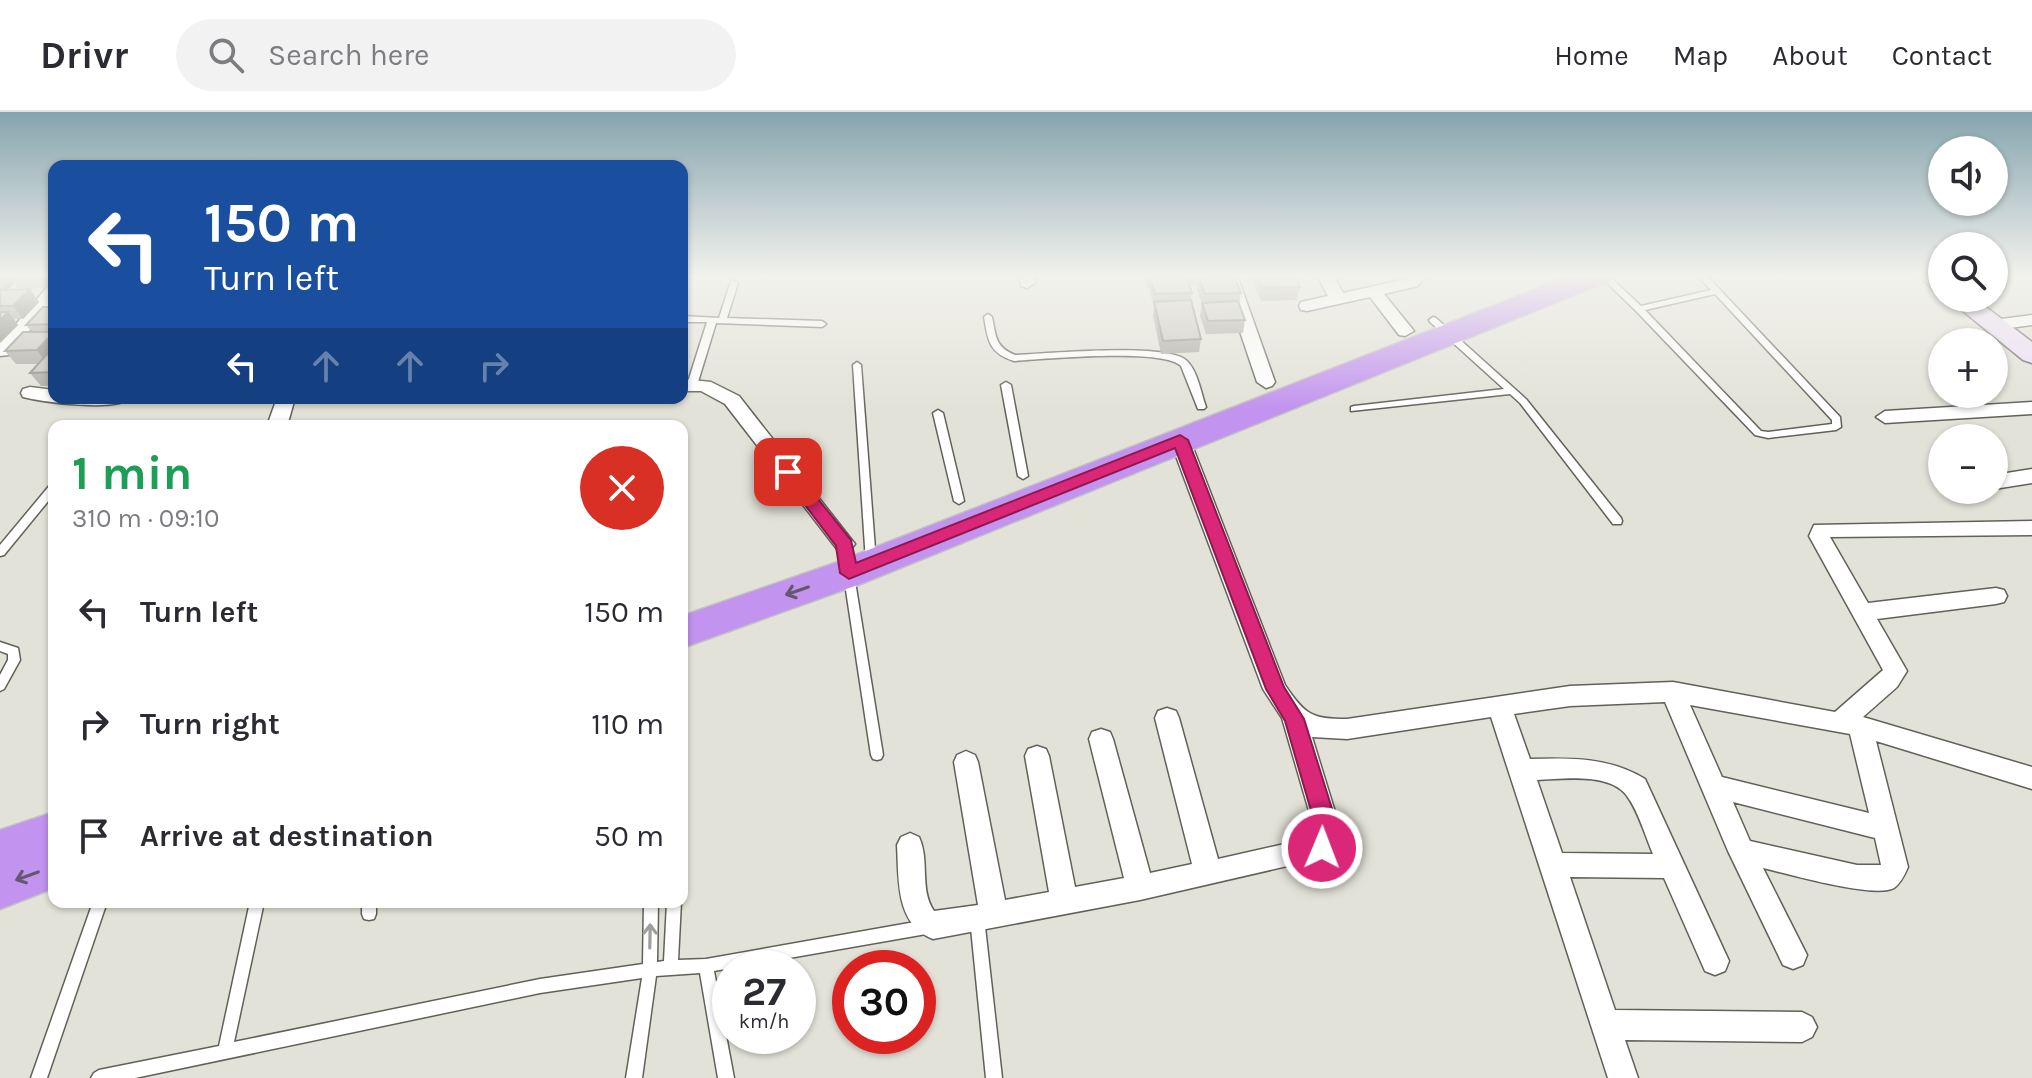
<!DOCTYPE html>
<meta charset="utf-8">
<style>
:root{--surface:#fff;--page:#f2f2f3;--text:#2b2b33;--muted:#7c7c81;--line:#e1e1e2}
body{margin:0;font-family:Karla,sans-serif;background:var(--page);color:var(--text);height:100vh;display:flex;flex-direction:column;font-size:30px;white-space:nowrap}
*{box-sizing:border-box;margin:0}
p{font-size:26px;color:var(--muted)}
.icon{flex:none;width:44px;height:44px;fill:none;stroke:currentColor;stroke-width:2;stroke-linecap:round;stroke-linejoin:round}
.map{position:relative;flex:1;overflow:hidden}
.side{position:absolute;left:48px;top:308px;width:640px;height:488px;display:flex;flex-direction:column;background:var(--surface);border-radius:16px;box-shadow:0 2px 6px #0004}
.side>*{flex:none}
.hud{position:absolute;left:48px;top:48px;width:640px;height:244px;border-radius:16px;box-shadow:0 2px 6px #0004;background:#1a4fa0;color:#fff;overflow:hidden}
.controls{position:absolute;left:1928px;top:24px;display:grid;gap:16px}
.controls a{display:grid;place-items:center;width:80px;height:80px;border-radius:50%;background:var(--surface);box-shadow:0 2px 6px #0004;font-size:40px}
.speed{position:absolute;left:712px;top:838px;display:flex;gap:16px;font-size:40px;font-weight:700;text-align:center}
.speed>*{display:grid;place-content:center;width:104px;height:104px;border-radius:50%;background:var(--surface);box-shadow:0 2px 6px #0004;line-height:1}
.speed small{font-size:20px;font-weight:400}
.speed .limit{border:12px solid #d22;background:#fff;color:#111}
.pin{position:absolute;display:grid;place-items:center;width:68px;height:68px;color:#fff;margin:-34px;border-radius:16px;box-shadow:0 4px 12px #0006}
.me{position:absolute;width:88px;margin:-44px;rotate:1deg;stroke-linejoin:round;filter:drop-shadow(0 0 6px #0008)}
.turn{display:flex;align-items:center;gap:28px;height:168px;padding:0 24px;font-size:36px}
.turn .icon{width:104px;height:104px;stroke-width:2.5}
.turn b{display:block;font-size:56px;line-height:68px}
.lanes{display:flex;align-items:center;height:76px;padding:0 24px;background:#0003;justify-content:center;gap:40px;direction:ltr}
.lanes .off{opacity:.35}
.round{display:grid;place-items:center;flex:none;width:84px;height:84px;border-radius:42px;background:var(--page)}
.summary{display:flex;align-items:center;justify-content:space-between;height:136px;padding:0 24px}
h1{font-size:48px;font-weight:700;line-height:60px;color:#1e9e55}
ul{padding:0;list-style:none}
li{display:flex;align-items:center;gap:24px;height:112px;padding:0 24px}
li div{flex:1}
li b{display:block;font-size:30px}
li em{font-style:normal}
header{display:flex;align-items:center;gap:48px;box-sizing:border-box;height:112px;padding:0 40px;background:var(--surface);border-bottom:2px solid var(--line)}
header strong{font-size:38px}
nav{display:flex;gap:44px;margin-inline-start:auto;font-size:28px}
.search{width:560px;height:72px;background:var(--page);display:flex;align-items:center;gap:20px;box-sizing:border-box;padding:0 28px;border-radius:44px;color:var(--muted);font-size:30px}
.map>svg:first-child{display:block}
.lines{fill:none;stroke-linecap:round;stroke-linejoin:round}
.lane-casing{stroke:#626158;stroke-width:3}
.street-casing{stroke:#626158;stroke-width:3}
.secondary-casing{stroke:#626158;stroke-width:3}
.highway-casing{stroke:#c1c1c0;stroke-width:3}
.lane{fill:#fff;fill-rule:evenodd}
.street{fill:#fff;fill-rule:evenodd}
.secondary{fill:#eddffa;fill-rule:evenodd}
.highway{fill:#c293ef;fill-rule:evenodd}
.wall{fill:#aba9a2}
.shaded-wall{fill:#8b8a84}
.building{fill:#c7c5bc;stroke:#8b8a84;stroke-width:2}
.oneway{stroke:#655770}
.oneway2{stroke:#9e9e9c}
.route{fill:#db2777;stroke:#8e194d;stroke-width:2}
</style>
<header>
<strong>Drivr</strong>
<div class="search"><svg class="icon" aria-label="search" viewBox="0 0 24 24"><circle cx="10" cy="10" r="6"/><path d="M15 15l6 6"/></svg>Search here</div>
<nav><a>Home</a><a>Map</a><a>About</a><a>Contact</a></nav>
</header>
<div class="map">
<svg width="2032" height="966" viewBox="0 0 2032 966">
<rect width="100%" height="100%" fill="#e3e2d8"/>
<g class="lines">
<defs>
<g id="lane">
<path d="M1599 163H1608L1641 194 1711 178 1697 163H1706L1840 305 1841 315 1836 318 1768 326 1755 323 1636 199ZM1715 182 1832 308V312L1768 320 1761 319 1645 198Z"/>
<polygon points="731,169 734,169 738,171 727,206 822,209 826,212 822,215 716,211 697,273 692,276 689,275 687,273 707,210 682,210 682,204 719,206"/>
<path d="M988 202 992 205C996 224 995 235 1015 243 1045 242 1168 230 1187 249 1198 260 1201 281 1206 295L1204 297H1198L1181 254C1162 236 1045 247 1014 249 989 241 988 229 984 205Z"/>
<polygon points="1433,205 1436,206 1526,287 1621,406 1622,409 1621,412 1613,412 1520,291 1510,282 1351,299 1351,295 1354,294 1504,277 1430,210 1429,208"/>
<polygon points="857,250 861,253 876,450 871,454 866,450 853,253"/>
<polygon points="1006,270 1011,273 1028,364 1023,367 1018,364 1001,273"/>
<polygon points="938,298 943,301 964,389 959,392 954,389 933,301"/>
<polygon points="54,372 54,382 4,443 0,444 0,433 50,373"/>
<polygon points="844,428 849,432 883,643 881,647 877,648 873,647 871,643 839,432"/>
<polygon points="0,530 18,536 20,548 4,577 0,579 0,563 8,548 8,542 0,539"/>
<polygon points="93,790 107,790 47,966 31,966"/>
<polygon points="250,790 264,790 234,930 540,867 643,852 644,790 658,790 657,850 664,849 667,790 681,790 678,848 706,847 932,807 937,809 939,814 937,819 932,821 714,859 734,966 718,966 700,861 656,864 642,966 626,966 642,866 540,881 135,966 91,966 94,961 99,958 219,934"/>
<polygon points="362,790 376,790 376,802 374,807 369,808 364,807 362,802"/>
<polygon points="977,800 982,801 984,806 1002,966 986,966 970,806 972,801"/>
</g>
<g id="street">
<polygon points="1019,163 1035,163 1035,171 1027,176 1021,174"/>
<polygon points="1221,163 1237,163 1275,270 1272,274 1266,276 1257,270"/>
<polygon points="1317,163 1333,163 1343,181 1406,167 1409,163 1426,163 1418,174 1384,182 1414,219 1405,224 1399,223 1370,185 1307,199 1301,198 1299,194 1301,190 1328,184"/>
<polygon points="54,173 54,189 9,243 0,244 0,231 48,174"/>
<polygon points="2032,203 2032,213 1994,218 1985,213 1994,208"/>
<polygon points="682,267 711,270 739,284 851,427 855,432 851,437 837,437 725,292 701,279 682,279"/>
<path d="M30 275 54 278V286H130C117 300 42 290 23 285L21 281 23 277Z"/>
<polygon points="277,286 295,286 287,314 267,314"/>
<polygon points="2032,290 2032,302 1885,311 1876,305 1885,299"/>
<path d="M1180 322 1190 328 1285 573C1305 603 1312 607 1347 607L1570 574 1673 570 1835 600 1883 558 1809 424 1814 413 2032 409V423L1830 425 1868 491 1996 476 2004 478 2007 484 2004 490 1996 492 1877 507 1907 559 1897 575 1863 605 2032 655V677L1876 629 1908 755C1905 762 1901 771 1894 776 1875 787 1788 762 1763 756L1807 843 1803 853 1793 857 1783 853 1728 739 1665 590 1570 594 1514 602 1530 647C1571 646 1609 645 1645 667L1729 849 1725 859 1715 863 1705 859 1664 766 1570 765 1615 898 1802 900 1812 905 1817 915 1812 925 1802 930 1625 928 1638 966H1608L1491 605 1347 627 1312 625 1340 716 1331 744 1140 788 933 827C895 812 899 767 897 733L901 725 910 721 919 725C930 748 919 777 934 799L978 793 954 650 957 643 966 639 975 643 978 650 1005 788 1049 780 1025 644 1028 637 1037 634 1046 637 1049 644 1075 775 1124 766 1089 627 1092 620 1101 617 1110 620 1113 627 1150 761 1192 752 1155 606 1158 599 1167 596 1176 599 1179 606 1218 747 1311 726 1314 716 1282 606 1263 577 1170 328ZM1690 593 1850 622 1869 701 1722 665ZM1537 668C1562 667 1610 660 1627 684 1639 700 1645 724 1653 742L1562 741ZM1733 690 1875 726 1881 753H1857L1750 729Z"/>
<polygon points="2032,357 2032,371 1994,377 1994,363"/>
</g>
<g id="secondary">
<polygon points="1918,163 1942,163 1942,180 1934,178"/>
<polygon points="1947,186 1974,186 2032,230 2032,251 2023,248"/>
</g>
<g id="highway">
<polygon points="1572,163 1614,163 1609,169 863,471 682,536 682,504 835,451"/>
<polygon points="54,700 54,776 0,797 0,718"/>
</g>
</defs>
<use href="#lane" class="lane-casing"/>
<use href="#street" class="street-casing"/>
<use href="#secondary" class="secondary-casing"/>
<use href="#highway" class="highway-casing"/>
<use href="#lane" class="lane"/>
<use href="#street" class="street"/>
<use href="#secondary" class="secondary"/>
<use href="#highway" class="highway"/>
</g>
<g class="wall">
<polygon points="0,163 54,163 47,176 18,176 14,171 8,177 30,177 39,190 23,207 14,207 18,213 0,231"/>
<polygon points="1143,163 1186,164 1192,181 1191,188 1201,227 1199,240 1161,242 1153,203 1154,195 1149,176 1147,176"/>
<polygon points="1187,163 1227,163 1241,181 1239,192 1245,208 1243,221 1206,222 1200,204 1202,191 1197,178 1198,173 1190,173"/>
<polygon points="1247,163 1294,163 1300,175 1297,188 1261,189 1254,172 1255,169 1249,169"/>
<polygon points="54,195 54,274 41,274 30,261 39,252 16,252 5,239 32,220 26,213"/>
</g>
<g class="shaded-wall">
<polygon points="0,163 20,163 9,164 14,171 7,179 0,170"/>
<polygon points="38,163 54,163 54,169 47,176"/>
<polygon points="30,177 39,190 23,207 13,194"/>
<polygon points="8,200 18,213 1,230 0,229 0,208"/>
<polygon points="54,220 54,236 49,236 54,242 47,252 37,238"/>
</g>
<g class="building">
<polygon points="1258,163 1294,163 1300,175 1263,176"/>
<polygon points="1186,164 1192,181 1155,182 1150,165"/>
<polygon points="1234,164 1241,181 1205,182 1199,165"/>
<polygon points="30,177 13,194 0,194 0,178"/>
<polygon points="1191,188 1201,227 1163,229 1154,190"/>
<polygon points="1238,189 1245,208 1208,209 1202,191"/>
<polygon points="43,195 54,195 54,212 26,213"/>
<polygon points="0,200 8,200 0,208"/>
<polygon points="23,220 54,220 37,238 5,239"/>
<polygon points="48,241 54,241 54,260 30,261"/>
</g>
<defs><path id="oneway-shaft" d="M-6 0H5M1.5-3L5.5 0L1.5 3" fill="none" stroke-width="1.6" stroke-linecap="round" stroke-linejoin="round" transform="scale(2)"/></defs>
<g class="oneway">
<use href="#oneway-shaft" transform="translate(797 479) rotate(161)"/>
<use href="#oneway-shaft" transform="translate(27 764) rotate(160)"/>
</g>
<use class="oneway2" href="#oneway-shaft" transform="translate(650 824) rotate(-89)"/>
<linearGradient id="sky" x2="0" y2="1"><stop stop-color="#86a4ae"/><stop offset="0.55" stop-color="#f2f2ed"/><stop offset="1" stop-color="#f2f2ed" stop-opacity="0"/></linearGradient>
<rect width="2032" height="298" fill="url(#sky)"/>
<polygon class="route" points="1180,323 1188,328 1284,575 1304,607 1338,716 1330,743 1322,746 1314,743 1311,736 1316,716 1285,609 1266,577 1175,336 849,467 840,461 836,434 780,360 782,357 794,357 851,428 856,451"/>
</svg>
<div class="controls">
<a><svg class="icon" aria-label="sound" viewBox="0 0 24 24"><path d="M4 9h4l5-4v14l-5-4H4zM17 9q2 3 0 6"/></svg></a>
<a><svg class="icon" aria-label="search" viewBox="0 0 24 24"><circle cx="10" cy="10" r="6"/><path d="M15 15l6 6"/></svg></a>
<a>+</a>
<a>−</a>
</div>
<div class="speed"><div>27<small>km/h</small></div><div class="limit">30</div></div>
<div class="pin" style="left:788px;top:360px;background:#d93025"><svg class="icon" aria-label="arrive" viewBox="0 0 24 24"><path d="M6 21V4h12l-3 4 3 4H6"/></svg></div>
<svg class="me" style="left:1322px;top:736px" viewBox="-20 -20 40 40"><circle r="17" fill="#db2777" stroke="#fff" stroke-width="3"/><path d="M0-11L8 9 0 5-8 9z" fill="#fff"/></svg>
<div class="hud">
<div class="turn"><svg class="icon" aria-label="left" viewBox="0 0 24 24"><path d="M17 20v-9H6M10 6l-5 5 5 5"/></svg><div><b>150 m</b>Turn left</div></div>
<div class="lanes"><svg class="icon" aria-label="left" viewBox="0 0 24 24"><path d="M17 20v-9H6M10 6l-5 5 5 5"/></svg><svg class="icon off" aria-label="ahead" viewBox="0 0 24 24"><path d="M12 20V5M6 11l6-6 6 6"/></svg><svg class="icon off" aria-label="ahead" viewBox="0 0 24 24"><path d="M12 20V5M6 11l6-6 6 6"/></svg><svg class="icon off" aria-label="right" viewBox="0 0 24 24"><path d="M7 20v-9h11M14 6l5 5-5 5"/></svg></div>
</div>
<section class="side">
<div class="summary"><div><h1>1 min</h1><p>310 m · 09:10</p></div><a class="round" style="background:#d93025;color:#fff"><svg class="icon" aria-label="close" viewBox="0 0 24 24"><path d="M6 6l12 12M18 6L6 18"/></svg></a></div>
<ul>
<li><svg class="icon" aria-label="left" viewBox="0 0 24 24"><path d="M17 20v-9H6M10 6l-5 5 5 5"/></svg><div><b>Turn left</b></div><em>150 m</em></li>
<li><svg class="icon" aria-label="right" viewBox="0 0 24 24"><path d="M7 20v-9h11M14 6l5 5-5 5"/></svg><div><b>Turn right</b></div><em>110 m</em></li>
<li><svg class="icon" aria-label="arrive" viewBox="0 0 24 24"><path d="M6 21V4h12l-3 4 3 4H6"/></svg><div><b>Arrive at destination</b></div><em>50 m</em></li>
</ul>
</section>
</div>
